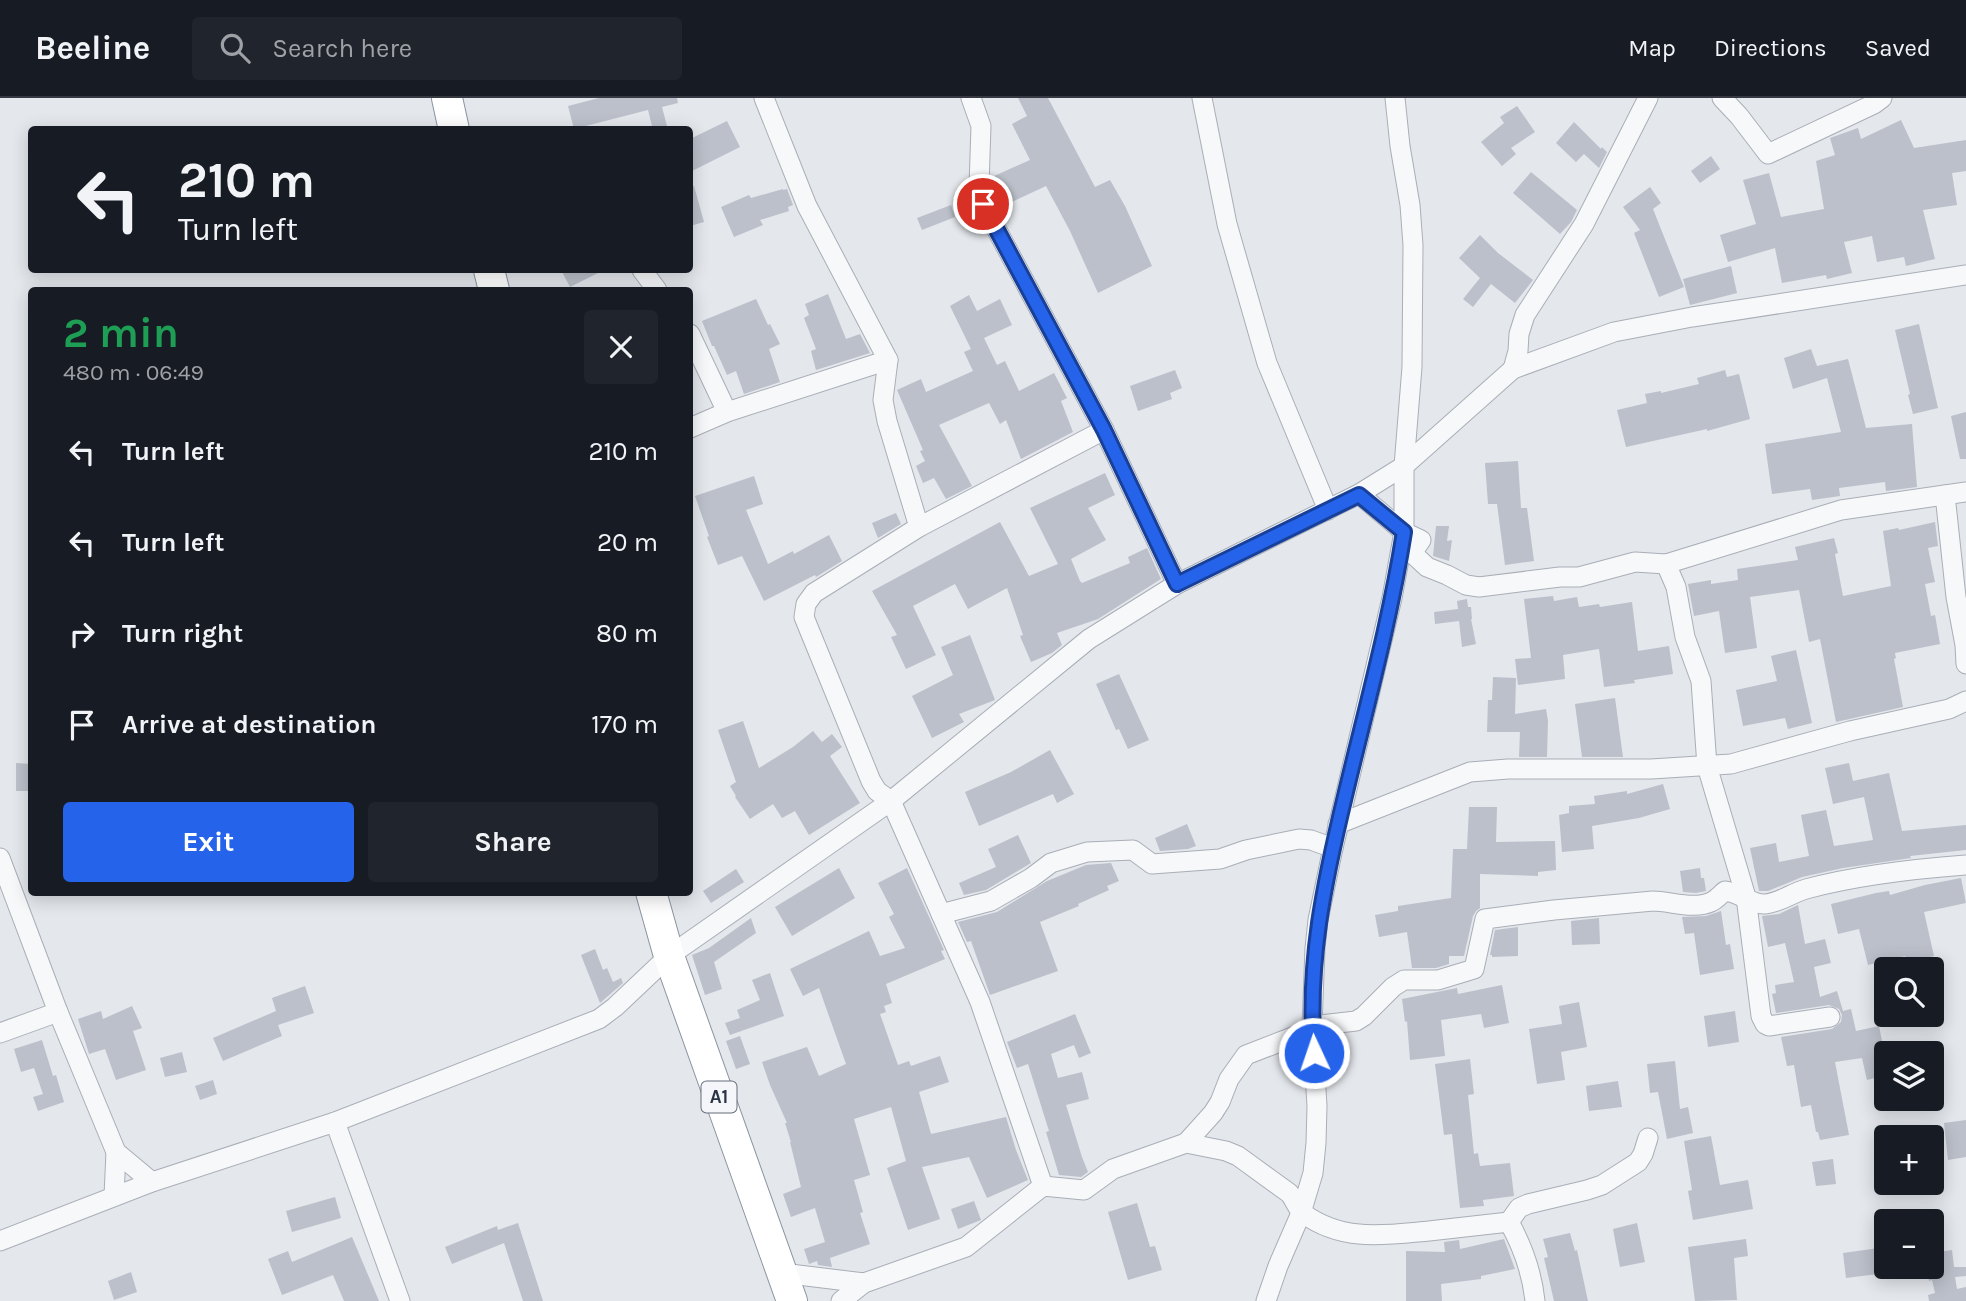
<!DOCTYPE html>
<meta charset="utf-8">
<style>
:root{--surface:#171b24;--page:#20242c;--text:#f1f3f6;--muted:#9ea1a6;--line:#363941;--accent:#2563eb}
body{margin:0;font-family:Karla,sans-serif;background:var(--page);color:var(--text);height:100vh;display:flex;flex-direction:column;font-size:26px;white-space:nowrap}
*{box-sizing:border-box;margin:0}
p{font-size:23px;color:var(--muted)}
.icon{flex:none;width:38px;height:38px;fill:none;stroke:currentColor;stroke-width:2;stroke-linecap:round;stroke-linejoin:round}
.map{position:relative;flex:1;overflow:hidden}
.details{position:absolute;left:28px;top:189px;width:665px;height:609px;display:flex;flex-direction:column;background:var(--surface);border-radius:7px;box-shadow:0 4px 18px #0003}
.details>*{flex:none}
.top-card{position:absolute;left:28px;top:28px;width:665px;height:147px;border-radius:7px;box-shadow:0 4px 18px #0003;background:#171b24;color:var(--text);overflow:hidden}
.controls{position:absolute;left:1874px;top:859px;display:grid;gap:14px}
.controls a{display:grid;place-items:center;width:70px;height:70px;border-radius:7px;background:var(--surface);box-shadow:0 4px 18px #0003;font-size:35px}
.pin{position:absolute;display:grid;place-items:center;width:60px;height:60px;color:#fff;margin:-30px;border:4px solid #fff;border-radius:50%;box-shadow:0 2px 7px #0007}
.me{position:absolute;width:77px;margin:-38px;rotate:357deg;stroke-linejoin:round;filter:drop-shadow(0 0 5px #0008)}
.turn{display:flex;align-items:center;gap:24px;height:147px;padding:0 35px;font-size:32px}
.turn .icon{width:91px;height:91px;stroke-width:2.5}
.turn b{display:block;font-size:49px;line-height:60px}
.round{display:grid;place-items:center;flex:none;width:74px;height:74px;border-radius:7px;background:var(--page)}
.headline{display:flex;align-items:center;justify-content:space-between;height:119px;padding:0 35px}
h1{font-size:42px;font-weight:700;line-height:52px;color:#1e9e55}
.primary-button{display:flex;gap:14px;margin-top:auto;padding:14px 35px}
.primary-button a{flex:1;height:80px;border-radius:7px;background:var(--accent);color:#fff;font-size:28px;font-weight:700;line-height:80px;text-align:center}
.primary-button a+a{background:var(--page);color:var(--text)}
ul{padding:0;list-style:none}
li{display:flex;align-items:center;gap:21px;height:91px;padding:0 35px}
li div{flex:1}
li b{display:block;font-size:26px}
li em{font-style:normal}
header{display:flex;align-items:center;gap:42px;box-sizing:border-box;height:98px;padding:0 35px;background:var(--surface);border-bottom:2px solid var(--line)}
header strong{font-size:33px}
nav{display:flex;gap:38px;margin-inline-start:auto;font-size:24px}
.search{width:490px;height:63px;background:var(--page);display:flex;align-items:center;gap:18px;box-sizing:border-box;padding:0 24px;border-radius:7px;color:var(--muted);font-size:26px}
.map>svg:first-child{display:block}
.building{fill:#bbc0ca}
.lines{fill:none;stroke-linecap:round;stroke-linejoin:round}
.minor-casing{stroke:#a9aeb7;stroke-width:21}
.highway-casing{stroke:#8b94a3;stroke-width:32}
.minor{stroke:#f7f8fa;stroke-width:19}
.highway{stroke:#fff;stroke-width:30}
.route-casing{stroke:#184099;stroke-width:18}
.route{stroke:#2563eb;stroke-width:12}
.labels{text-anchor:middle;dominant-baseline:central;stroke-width:5;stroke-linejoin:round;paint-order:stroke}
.shield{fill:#f4f6f9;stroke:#676e7b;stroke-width:2}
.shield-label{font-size:19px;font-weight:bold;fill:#2b3445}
</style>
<header>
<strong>Beeline</strong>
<div class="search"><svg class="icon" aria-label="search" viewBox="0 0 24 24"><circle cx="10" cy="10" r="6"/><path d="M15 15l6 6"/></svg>Search here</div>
<nav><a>Map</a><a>Directions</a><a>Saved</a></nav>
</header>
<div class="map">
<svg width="1966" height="1203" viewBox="0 0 1966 1203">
<rect width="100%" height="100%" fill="#e4e7ec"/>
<g class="building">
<polygon points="599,0 677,0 678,5 662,9 668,32 653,32 648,12 574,31 568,8"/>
<polygon points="1018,0 1048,0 1095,89 1110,82 1125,108 1152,168 1098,195 1070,133 1046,88 1001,109 992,89 992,79 1030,62 1012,26 1027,18"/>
<polygon points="1517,8 1535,34 1511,50 1516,56 1502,68 1481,44 1504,25 1500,19"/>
<polygon points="1901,22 1914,50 1966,42 1966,73 1952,75 1957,107 1923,112 1935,161 1906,168 1904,159 1877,164 1872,138 1844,144 1852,175 1827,181 1826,177 1782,185 1775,150 1728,164 1720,137 1756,126 1743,82 1769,75 1781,119 1824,111 1816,63 1835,57 1830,40 1858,30 1861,41"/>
<polygon points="727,23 740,49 690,74 690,41"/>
<polygon points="1574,24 1601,51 1602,49 1607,54 1599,70 1584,56 1576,64 1556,45"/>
<polygon points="1711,58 1720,71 1700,85 1691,73"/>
<polygon points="1531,74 1577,112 1571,124 1560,136 1513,95"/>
<polygon points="690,88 694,88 704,124 690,128"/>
<polygon points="1650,89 1661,105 1653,111 1684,189 1659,199 1634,135 1640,132 1623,109"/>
<polygon points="783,91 783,92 787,91 793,107 788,109 789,113 760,122 763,127 734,139 721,109 749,97 751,100"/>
<polygon points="951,107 955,119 922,132 917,120"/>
<polygon points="1480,137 1498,155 1533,182 1515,205 1491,186 1473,209 1463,201 1480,180 1459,160"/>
<polygon points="1731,168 1737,195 1690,207 1683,181"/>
<polygon points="561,172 604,172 570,189"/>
<polygon points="828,196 846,241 860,236 870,255 816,272 811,253 816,251 804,220 809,217 805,206"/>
<polygon points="969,197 977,213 1000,201 1012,227 984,240 997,267 1005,263 1019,293 1054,275 1067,300 1061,303 1073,334 1021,361 1006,322 1000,326 989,305 939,327 972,388 946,401 934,380 923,385 916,368 925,363 920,353 923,352 897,292 921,281 926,294 973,273 964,254 971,251 950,208"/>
<polygon points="756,201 768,227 770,226 780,246 769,251 780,284 744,296 736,273 727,277 714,248 712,248 702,223"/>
<polygon points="1919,226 1938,310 1913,316 1908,297 1910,296 1895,232"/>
<polygon points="1811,251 1817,268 1848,261 1866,330 1912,326 1917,389 1886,393 1885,384 1839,390 1840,398 1812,402 1810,391 1772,396 1765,346 1841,334 1827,280 1793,291 1784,260"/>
<polygon points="1175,272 1182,290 1170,295 1172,301 1138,313 1130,288"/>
<polygon points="1725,272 1727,279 1739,276 1750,321 1707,333 1707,331 1626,349 1617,312 1647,305 1645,296 1661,293 1661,295 1699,286 1697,280"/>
<polygon points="1966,314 1966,361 1960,361 1951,318"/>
<polygon points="1518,363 1521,410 1527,410 1534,463 1505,467 1497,406 1488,406 1485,365"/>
<polygon points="1105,375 1115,397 1088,410 1106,442 1071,461 1080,483 1082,485 1130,465 1128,459 1147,450 1161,481 1098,521 1057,535 1062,547 1052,555 1031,564 1020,538 1023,537 1007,490 968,511 955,486 913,508 936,557 906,571 891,539 897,537 872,493 1000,424 1029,478 1058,466 1030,410"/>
<polygon points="754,378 763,406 746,412 768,466 793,453 794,456 829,437 842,463 816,479 815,477 764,503 742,458 718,467 707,439 709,438 695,398"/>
<polygon points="896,415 901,426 878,440 872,425"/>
<polygon points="1935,424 1938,448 1928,450 1935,484 1925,486 1931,518 1935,517 1940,546 1895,555 1896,560 1894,561 1903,609 1836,624 1820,541 1809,544 1799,492 1750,499 1757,550 1725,555 1719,513 1694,518 1688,486 1711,482 1711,486 1738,482 1737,471 1798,462 1795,449 1834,440 1838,455 1835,456 1843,498 1891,488 1883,433 1898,430 1899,432"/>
<polygon points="1436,428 1449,428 1447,443 1452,442 1449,463 1433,458"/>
<polygon points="1553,498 1554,503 1577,499 1579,509 1599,506 1600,509 1632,504 1638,553 1669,548 1673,576 1634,582 1635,585 1604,589 1599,551 1563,557 1565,581 1518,587 1515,561 1531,560 1524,501"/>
<polygon points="1467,501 1468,509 1471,509 1472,521 1471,521 1476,546 1462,549 1459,523 1435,526 1434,514 1458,511 1457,503"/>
<polygon points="970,537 995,602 959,616 964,624 932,640 912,598 953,577 941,549"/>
<polygon points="1796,552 1812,625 1788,631 1785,620 1743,628 1736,592 1777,583 1771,558"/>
<polygon points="1119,576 1149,642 1128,651 1119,631 1116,632 1096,586"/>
<polygon points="1493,579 1516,580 1515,616 1546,611 1548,623 1547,659 1519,659 1520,634 1487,634 1488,602 1492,602"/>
<polygon points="1615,600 1623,659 1582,659 1575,606"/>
<polygon points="743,623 759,670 793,649 813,633 822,644 832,636 842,649 830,658 860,705 809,737 795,713 782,720 773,706 750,721 735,699 736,698 730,688 736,684 718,632"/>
<polygon points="1050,652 1074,696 1057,705 1053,696 979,728 965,694 1011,674"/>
<polygon points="16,665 32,666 32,693 16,693"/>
<polygon points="1849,665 1853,683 1889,675 1902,733 1966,727 1966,752 1910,758 1911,760 1843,770 1802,779 1768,793 1759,793 1750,750 1776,745 1779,764 1809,758 1801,717 1826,712 1834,748 1873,742 1864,699 1833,706 1825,670"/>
<polygon points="1663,686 1670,711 1639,720 1592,728 1594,751 1562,754 1559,717 1569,715 1569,708 1595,706 1594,698 1627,693 1627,696"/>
<polygon points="1469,709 1497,709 1496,744 1555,743 1556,772 1538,774 1538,778 1480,776 1480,810 1476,813 1473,818 1464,858 1449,858 1449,866 1436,870 1412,870 1407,834 1379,839 1375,817 1398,813 1398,808 1451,800 1453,751 1467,751"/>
<polygon points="1187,726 1196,748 1188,751 1160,753 1155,740"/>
<polygon points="1018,737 1031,765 986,792 964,797 959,785 996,769 988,751"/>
<polygon points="1111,765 1119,783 1107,788 1109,792 1078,806 1079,808 1040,824 1058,873 990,897 971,843 967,844 958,824 997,814 1047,783 1086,767"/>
<polygon points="839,770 855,800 792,838 775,809"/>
<polygon points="907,770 944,852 941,853 945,861 886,886 892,905 884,908 886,914 880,916 898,967 909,963 911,968 940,958 949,984 919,994 931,1036 1006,1019 1016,1052 1028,1082 987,1100 969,1059 922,1069 940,1121 908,1132 887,1070 906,1063 891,1009 854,1021 870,1077 854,1082 863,1114 860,1115 870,1146 830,1160 832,1169 818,1167 817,1163 809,1166 804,1151 825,1144 815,1110 791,1119 783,1096 801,1089 790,1044 791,1044 785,1025 787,1025 770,987 762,964 807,949 819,978 846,966 819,890 803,898 790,871 869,833 880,858 905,850 889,819 894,816 878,785"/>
<polygon points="1700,770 1701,780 1704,780 1706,793 1696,795 1683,794 1680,773"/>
<polygon points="736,771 744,784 711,805 703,793"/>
<polygon points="1961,780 1966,805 1924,814 1934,858 1907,865 1905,858 1868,867 1859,831 1838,836 1831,806 1876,795 1889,793 1890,797 1925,787"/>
<polygon points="1798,807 1805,846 1825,841 1831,865 1814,869 1820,899 1837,893 1843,913 1851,911 1856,933 1879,928 1886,962 1886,977 1867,982 1862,960 1835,964 1849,1037 1820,1042 1818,1034 1816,1034 1811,1007 1801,1009 1794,967 1787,968 1781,939 1832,931 1841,924 1842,917 1839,911 1829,907 1776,915 1772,896 1776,895 1775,887 1794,884 1785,845 1768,849 1762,818 1779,816"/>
<polygon points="1721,813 1726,847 1730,846 1734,871 1700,877 1694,835 1685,836 1682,819 1706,818"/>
<polygon points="751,820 756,835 714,864 722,891 705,897 692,857 709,850"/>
<polygon points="1599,820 1600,846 1572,847 1571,823"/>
<polygon points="1518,829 1518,858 1492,859 1492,857 1490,857 1495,832"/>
<polygon points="595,851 603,872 607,870 613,884 621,880 623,885 600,905 581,857"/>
<polygon points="770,875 784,918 730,937 725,925 740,920 737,912 760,902 752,882"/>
<polygon points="1502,887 1509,925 1484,930 1481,916 1441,922 1445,958 1410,962 1407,923 1405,924 1402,901 1457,890 1458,896"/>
<polygon points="305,888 314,915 278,927 282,938 223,963 213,940 276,913 272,900"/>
<polygon points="1579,904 1587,949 1561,954 1565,982 1537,986 1529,931 1562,926 1559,908"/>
<polygon points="132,908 142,930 133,933 146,972 116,982 105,951 89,956 78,921 101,913 103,921"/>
<polygon points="1735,913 1739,944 1708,949 1704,918"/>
<polygon points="1075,916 1091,955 1079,960 1074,947 1051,956 1058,980 1082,974 1089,1001 1066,1007 1082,1059 1088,1074 1081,1079 1059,1077 1046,1034 1049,1033 1028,966 1017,970 1007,944"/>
<polygon points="740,938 750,966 736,971 726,943"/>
<polygon points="42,942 53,978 56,977 64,1004 38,1013 33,999 43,996 34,970 21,974 14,951"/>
<polygon points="182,954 187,974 165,979 160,960"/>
<polygon points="1470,961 1474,996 1468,997 1474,1056 1478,1055 1480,1068 1510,1065 1514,1098 1483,1102 1484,1108 1460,1110 1452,1036 1444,1037 1435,966"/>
<polygon points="1675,963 1680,1011 1688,1009 1693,1035 1667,1041 1658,994 1650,995 1647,966"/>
<polygon points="213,982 217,996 200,1002 195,988"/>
<polygon points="1618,983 1622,1009 1589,1013 1586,988"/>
<polygon points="1966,1022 1966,1059 1948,1062 1944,1025"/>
<polygon points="1711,1038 1720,1087 1748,1082 1753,1111 1693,1122 1688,1093 1692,1092 1684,1043"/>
<polygon points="1833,1061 1836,1086 1816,1088 1812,1064"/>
<polygon points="335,1099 341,1120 292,1134 286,1113"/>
<polygon points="974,1103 981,1122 958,1131 951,1111"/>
<polygon points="1137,1105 1150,1149 1155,1148 1162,1172 1128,1182 1108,1114"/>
<polygon points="518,1125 543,1203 523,1203 504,1145 452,1166 445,1149 497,1128 498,1132"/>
<polygon points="1637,1125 1645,1164 1620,1169 1613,1131"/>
<polygon points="1570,1135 1575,1153 1577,1152 1588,1203 1554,1203 1544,1160 1548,1159 1543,1141"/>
<polygon points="352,1139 379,1203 344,1203 333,1177 282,1197 268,1161 288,1153 292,1164"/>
<polygon points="1504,1141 1515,1171 1481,1178 1481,1181 1441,1186 1442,1203 1406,1203 1406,1153 1445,1154 1444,1144 1459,1142 1460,1151"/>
<polygon points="1746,1141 1748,1158 1734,1160 1737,1202 1695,1203 1688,1149"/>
<polygon points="1886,1149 1886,1175 1846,1180 1843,1155"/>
<polygon points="1952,1152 1954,1169 1966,1169 1966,1178 1955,1179 1957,1191 1966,1189 1966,1203 1929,1203 1928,1197 1935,1195 1932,1182 1929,1183 1927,1169 1932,1169 1932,1155"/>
<polygon points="131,1174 137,1194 114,1202 108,1183"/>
</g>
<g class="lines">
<defs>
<g id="minor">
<polyline points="764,0 807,108 888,262 883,302 887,323 919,429"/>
<polyline points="971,0 981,28 979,88 983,106 1104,332 1177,486"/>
<polyline points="1202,0 1227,126 1267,265 1328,412"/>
<polyline points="1722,0 1739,18 1768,56 1874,6 1882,0"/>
<polyline points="642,172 657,192"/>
<polyline points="690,236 727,314"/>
<polyline points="1513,271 1518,253 1519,236 1525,217 1584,126 1648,0"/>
<polyline points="690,330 727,314 888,262"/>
<polyline points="1359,396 1404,434 1421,442 1412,455 1427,469 1447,477 1466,487 1479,489 1560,479 1579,479 1635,464 1666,466 1841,412 1966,394"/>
<polyline points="1945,397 1956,499 1965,547 1966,566"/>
<polyline points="1666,466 1676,489 1685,539 1701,583 1707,668 1746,799 1761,918 1765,926 1769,928 1830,919"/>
<polyline points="1338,726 1470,674 1508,671 1651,671 1731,666 1850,633 1949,611 1966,603"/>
<polyline points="0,760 58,914 116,1054 152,1084"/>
<polyline points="941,816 991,803 1031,780 1051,765 1087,754 1133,752 1152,766 1220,761 1246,752 1299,741 1311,742 1333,750"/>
<polyline points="0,935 58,914"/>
<polyline points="335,1024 400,1203"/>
<path d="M1186 1045 1226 1053 1238 1058 1289 1095C1295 1101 1297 1112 1304 1116 1343 1144 1384 1137 1429 1133 1455 1130 1482 1127 1509 1124 1523 1149 1532 1175 1535 1203"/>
<polyline points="1043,1088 980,904 891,703 877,693 871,683 804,519 806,506 814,495 919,429 1104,332"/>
<polyline points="114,1098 116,1054"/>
<polyline points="1509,1124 1519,1110 1528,1106 1587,1092 1602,1087 1638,1064 1643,1056 1648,1040"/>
<polyline points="0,1143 152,1084 335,1024 599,921 615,909 669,858 891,703 1089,541 1177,486 1359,396 1404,368 1513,271 1614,234 1692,219 1966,177"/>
<polyline points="782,1175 864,1185"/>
<path d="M841 1203 864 1185 966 1149 1043 1088 1084 1092 1113 1071 1186 1045 1213 1015 1220 1004 1229 981 1246 957 1295 938 1312 928 1356 923 1364 918 1393 889 1404 882H1438L1474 871 1485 821 1554 812 1653 803C1670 803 1694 812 1711 804 1716 802 1721 796 1725 793 1738 794 1753 807 1765 806 1779 805 1792 795 1806 791 1858 777 1912 771 1966 767"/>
<polyline points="1266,1203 1278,1168 1301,1115 1313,1075 1316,1045 1317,1008 1312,928 1315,850 1318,822 1333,750 1392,500 1404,434 1404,368 1412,269 1413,147 1410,107 1400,48 1395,0"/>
</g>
<g id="highway">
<polyline points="447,0 454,32"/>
<polyline points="489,172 494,192"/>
<polyline points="651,794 669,858 792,1203"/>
</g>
</defs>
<use href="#minor" class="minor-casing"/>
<use href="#highway" class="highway-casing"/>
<use href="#minor" class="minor"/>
<use href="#highway" class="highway"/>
</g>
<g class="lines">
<defs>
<path id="route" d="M983 106 1104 332 1177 486 1359 397 1404 434C1390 523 1366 610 1345 698 1324 785 1307 865 1314 955"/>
</defs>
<use href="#route" class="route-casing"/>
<use href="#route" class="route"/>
</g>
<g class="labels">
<rect class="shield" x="701.5" y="983.5" width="35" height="31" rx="5"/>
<g class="shield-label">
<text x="719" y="999">A1</text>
</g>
</g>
</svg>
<div class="controls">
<a><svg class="icon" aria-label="search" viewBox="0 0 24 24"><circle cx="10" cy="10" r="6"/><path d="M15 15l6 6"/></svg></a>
<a><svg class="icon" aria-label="layers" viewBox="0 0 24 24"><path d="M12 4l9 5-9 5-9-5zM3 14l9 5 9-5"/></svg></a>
<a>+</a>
<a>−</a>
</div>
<div class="pin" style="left:983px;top:106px;background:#d93025"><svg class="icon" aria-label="arrive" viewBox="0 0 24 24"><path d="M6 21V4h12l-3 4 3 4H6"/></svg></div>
<svg class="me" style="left:1314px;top:955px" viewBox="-20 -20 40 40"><circle r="17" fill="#2563eb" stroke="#fff" stroke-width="3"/><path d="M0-11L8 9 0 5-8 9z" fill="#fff"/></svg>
<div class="top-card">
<div class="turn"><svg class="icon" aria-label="left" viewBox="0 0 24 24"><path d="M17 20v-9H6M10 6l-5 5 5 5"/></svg><div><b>210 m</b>Turn left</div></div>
</div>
<section class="details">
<div class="headline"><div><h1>2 min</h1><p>480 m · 06:49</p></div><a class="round"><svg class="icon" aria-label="close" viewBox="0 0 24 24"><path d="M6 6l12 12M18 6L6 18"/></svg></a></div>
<ul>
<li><svg class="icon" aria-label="left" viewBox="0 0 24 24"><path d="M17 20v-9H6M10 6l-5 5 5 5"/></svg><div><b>Turn left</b></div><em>210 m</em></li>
<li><svg class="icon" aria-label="left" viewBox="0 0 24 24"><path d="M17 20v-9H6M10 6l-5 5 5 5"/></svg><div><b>Turn left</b></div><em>20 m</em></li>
<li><svg class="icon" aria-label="right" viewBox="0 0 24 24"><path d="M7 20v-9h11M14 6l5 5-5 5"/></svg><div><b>Turn right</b></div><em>80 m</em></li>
<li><svg class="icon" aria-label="arrive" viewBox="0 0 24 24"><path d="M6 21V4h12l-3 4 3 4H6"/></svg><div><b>Arrive at destination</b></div><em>170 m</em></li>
</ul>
<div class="primary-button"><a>Exit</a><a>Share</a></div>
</section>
</div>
